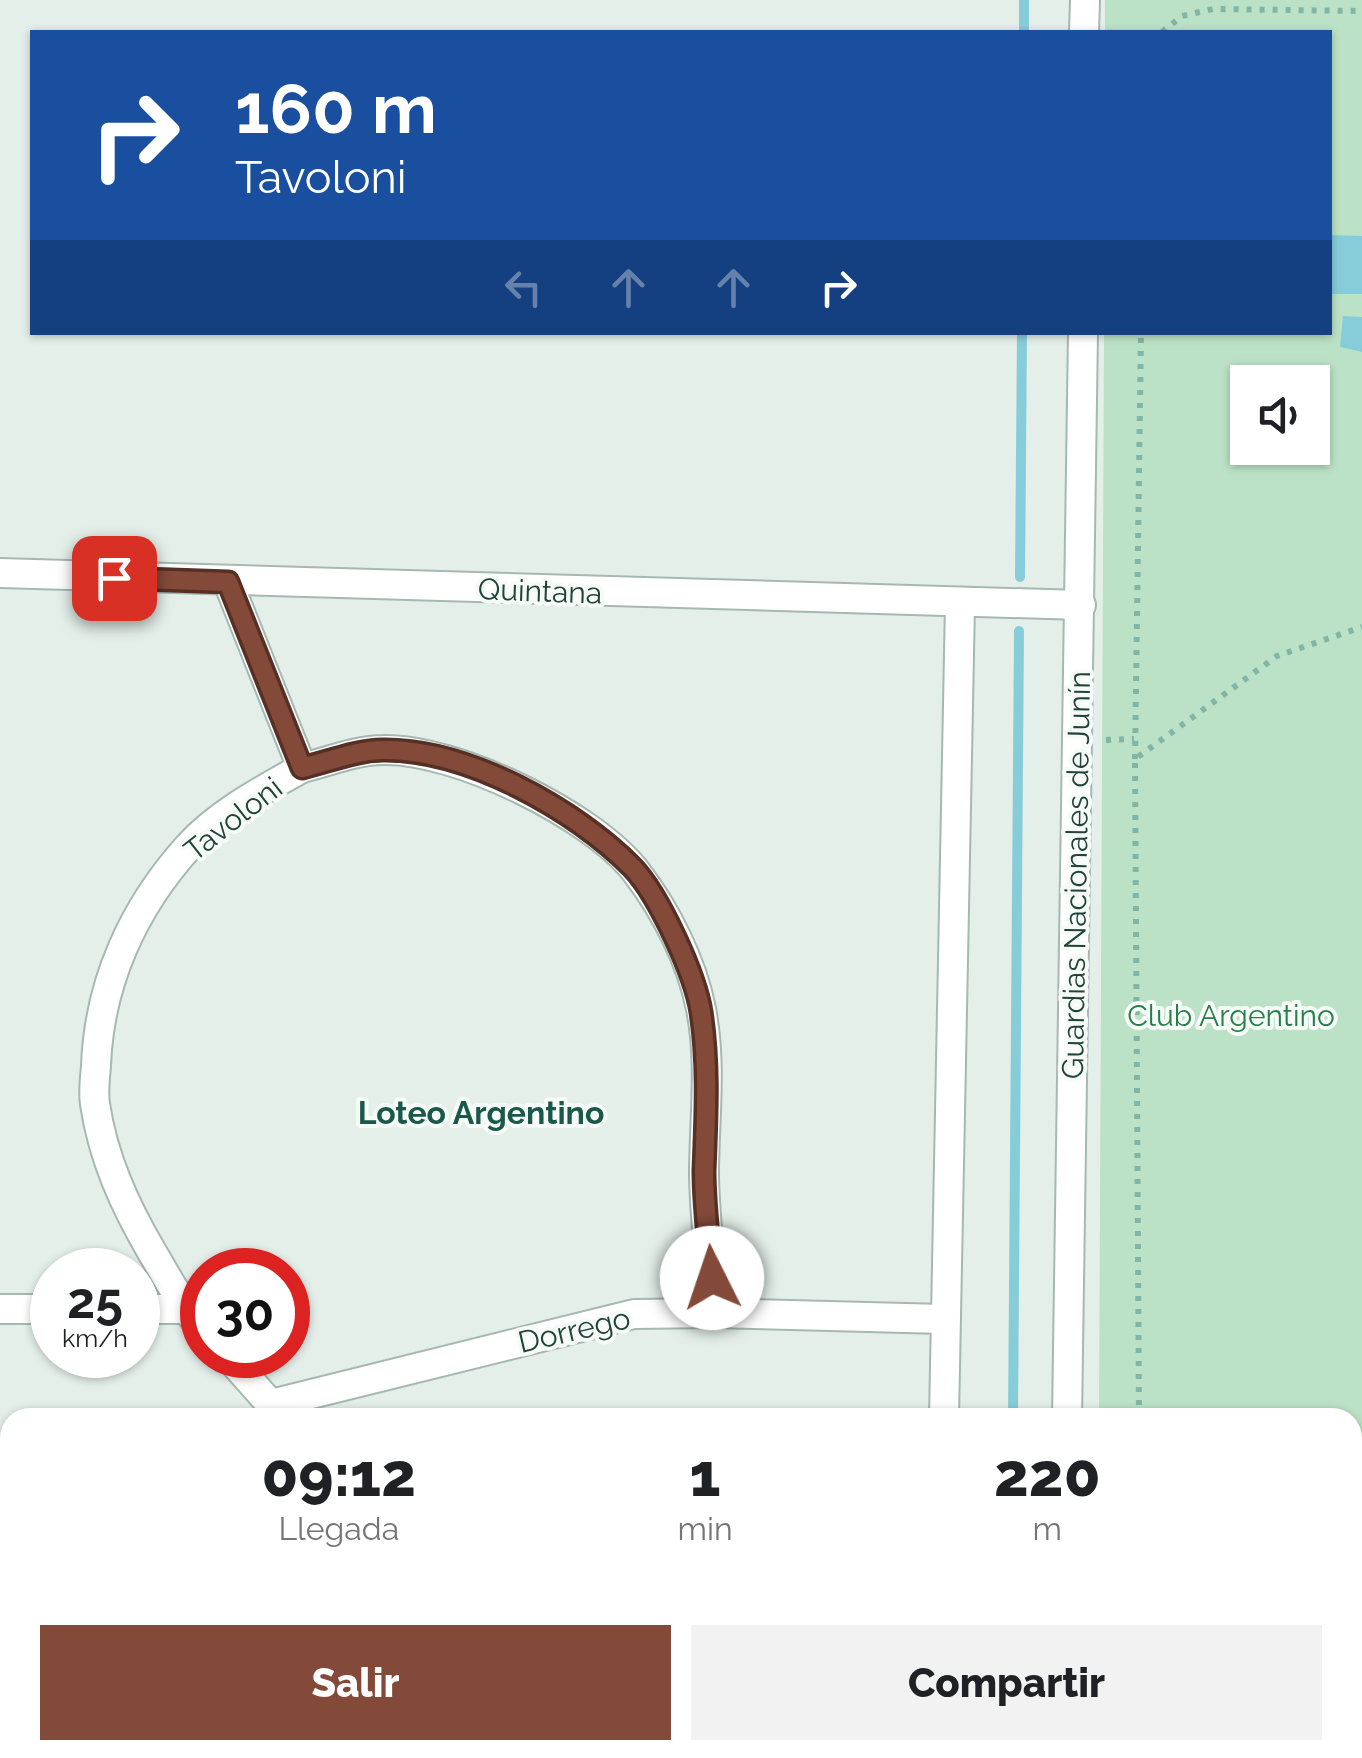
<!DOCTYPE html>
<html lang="es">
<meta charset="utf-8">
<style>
:root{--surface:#fff;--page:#f2f2f2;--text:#202124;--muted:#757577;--accent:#844a39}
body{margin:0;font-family:Raleway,sans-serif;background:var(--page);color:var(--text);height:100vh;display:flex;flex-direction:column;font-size:38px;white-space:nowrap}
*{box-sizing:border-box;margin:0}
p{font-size:32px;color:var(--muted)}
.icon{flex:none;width:55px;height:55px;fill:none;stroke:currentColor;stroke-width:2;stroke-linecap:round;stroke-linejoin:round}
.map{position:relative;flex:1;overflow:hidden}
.panel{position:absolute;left:0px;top:1408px;width:1362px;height:352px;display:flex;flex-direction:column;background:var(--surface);border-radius:30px 30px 0 0;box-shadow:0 2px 8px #0004}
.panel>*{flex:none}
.guide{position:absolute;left:30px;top:30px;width:1302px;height:305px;border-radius:0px;box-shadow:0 2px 8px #0004;background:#1a4fa0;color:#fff;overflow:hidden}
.fabs{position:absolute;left:1230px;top:365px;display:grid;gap:20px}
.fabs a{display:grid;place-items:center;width:100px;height:100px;border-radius:0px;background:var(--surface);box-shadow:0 2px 8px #0004;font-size:50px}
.speed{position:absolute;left:30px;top:1248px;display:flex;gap:20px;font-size:50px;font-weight:700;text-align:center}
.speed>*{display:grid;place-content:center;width:130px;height:130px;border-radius:50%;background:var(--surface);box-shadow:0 2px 8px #0004;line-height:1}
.speed small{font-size:25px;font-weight:400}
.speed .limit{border:15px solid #d22;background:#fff;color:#111}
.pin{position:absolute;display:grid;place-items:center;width:85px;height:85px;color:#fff;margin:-42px;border-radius:20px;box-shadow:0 5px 15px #0006}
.me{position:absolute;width:110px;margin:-55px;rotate:356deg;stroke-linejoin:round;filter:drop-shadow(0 0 8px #0008)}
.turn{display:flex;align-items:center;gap:35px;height:210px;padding:0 40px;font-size:45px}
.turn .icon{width:130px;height:130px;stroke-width:2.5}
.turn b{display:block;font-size:70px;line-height:85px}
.lanes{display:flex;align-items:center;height:95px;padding:0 40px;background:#0003;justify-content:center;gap:50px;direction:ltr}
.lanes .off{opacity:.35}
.eta{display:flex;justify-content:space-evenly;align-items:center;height:170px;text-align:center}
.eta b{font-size:60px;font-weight:800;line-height:70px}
.cta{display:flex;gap:20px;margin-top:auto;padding:20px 40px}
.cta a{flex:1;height:115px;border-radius:0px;background:var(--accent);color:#fff;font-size:40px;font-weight:800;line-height:115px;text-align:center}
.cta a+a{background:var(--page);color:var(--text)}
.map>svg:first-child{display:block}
.green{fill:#bbe2c6;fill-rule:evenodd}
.water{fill:#87cdd9}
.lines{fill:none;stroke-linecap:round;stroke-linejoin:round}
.stream{stroke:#87cdd9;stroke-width:10}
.minor-casing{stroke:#a6b8b2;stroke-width:32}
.path{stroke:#81b6a6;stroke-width:6;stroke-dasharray:5 8;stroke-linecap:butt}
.minor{stroke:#fff;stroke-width:28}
.route-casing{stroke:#563025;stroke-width:25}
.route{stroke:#844a39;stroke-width:18}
.labels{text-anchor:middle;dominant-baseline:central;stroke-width:8;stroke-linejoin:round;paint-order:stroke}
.street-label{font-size:30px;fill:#21433a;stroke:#f6fbf8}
.park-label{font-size:30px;fill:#267f49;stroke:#f6fbf8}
.neighbourhood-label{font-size:32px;font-weight:bold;fill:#1a5849;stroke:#f6fbf8}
</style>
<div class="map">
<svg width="1362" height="1758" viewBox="0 0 1362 1758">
<rect width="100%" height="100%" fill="#e4efea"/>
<path class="green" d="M1105 0H1362V1758H1097V1750H1352V1418L1099 1417 1104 333 1330 332V32H1105ZM1248 382H1312V448H1248Z"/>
<g class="water">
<polygon points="1330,235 1362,236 1362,294 1330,294"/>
<polygon points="1343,316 1362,317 1362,352 1340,347"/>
</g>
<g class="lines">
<g class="stream">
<polyline points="1024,32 1024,0"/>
<polyline points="1020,577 1022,332"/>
<polyline points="1013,1418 1019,631"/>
</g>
<defs>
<g id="minor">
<polyline points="1084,32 1085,0"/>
<polyline points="0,573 1081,605"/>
<path d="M302 768C327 762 357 750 383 750 455 748 593 815 637 873 666 911 692 962 701 1009 712 1065 704 1120 704 1176 705 1222 711 1267 714 1313"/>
<polyline points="0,1309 52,1309"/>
<polyline points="138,1309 185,1309"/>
<path d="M202 1328C182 1306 168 1279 152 1252 125 1206 103 1158 95 1104 93 1092 95 1078 96 1066 99 983 133 908 189 846 219 813 263 790 302 768L228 582"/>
<polyline points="227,1355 282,1417"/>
<polyline points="271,1404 634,1314 714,1313 944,1319"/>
<polyline points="944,1418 960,603"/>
<polyline points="1067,1418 1083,332"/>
<polyline points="547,1750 554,1758"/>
<polyline points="944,1750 944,1758"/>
<polyline points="1042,1758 1044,1750"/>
</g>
</defs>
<use href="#minor" class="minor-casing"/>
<g class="path">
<polyline points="1162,32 1182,16 1213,9 1362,11"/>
<polyline points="1106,740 1134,739"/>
<polyline points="1135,759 1141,332"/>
<polyline points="1139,1418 1135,759 1277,656 1362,627"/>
<polyline points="1352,1732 1362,1732"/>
<polyline points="1125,1758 1130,1750"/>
</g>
<use href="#minor" class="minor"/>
</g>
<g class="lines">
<defs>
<path id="route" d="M114 578 228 582 302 768C327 762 357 750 383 750 467 749 575 809 633 868 659 896 695 974 701 1012 709 1065 706 1117 704 1171 704 1207 709 1243 712 1278"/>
</defs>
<use href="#route" class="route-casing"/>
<use href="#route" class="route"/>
</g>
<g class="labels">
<g class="street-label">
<text transform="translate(540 591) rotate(2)">Quintana</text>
<text transform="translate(233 819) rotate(-38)">Tavoloni</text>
<text transform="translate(1076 875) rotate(-89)">Guardias Nacionales de Junín</text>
<text transform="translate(574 1330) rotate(-13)">Dorrego</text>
</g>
<g class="park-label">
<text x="1231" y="1015">Club Argentino</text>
</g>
<g class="neighbourhood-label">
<text x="481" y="1112">Loteo Argentino</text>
</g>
</g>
</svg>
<div class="fabs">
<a><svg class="icon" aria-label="sound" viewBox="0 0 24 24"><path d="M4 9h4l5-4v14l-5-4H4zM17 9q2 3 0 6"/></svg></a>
</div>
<div class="speed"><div>25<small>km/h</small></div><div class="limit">30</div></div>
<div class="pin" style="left:114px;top:578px;background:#d93025"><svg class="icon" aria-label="arrive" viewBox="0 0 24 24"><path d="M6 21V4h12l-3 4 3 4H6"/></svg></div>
<svg class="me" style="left:712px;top:1278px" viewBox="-20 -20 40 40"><circle r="19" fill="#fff"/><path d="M0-13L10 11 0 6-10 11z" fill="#844a39"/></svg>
<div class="guide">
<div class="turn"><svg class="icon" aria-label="right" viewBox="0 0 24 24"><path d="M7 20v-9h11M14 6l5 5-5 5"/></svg><div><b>160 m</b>Tavoloni</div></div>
<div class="lanes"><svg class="icon off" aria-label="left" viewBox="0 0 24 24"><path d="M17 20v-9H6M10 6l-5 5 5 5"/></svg><svg class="icon off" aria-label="ahead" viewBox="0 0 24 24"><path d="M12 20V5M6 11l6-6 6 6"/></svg><svg class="icon off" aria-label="ahead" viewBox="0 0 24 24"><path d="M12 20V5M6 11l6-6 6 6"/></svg><svg class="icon" aria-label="right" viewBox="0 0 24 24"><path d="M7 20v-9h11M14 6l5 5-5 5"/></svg></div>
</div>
<section class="panel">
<div class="eta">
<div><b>09:12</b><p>Llegada</p></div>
<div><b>1</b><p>min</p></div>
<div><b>220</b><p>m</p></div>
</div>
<div class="cta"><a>Salir</a><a>Compartir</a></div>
</section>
</div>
